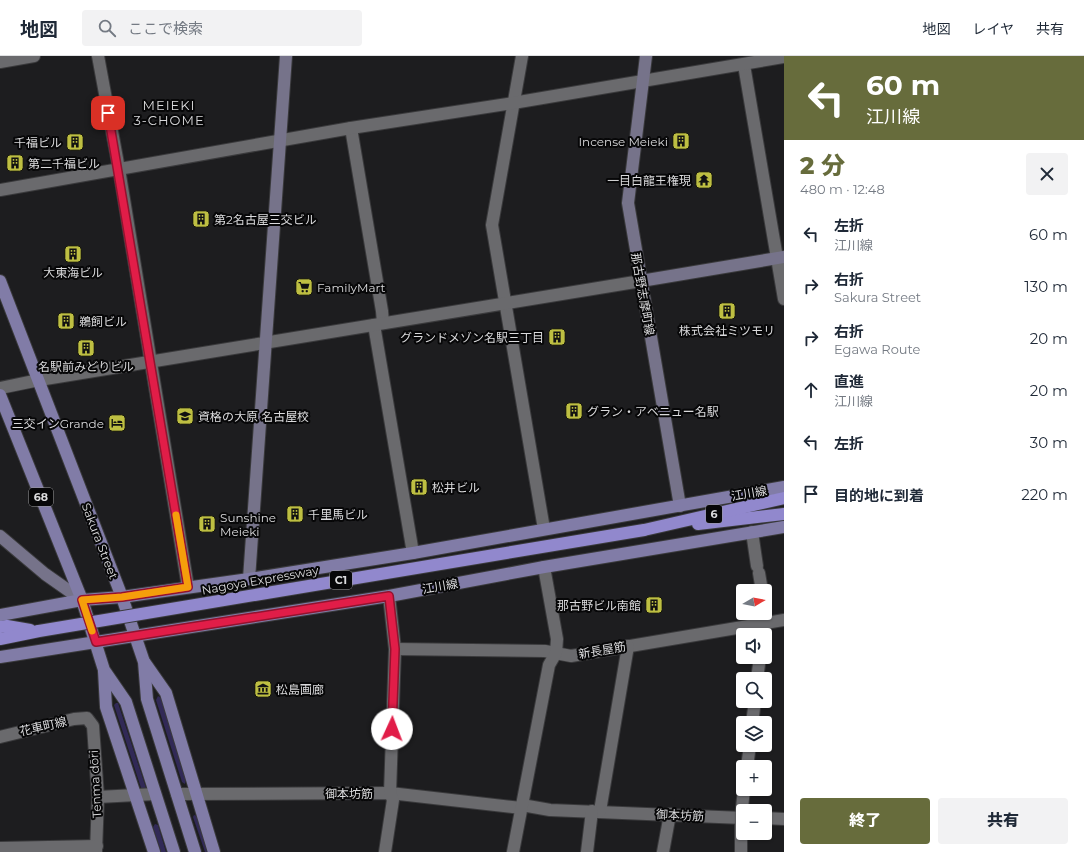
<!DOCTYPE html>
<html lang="ja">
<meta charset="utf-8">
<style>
:root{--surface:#fff;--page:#f2f2f3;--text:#1f2937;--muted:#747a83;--line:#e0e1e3;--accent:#676c3c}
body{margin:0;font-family:Montserrat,"Noto Sans JP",sans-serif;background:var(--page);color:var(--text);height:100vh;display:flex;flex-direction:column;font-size:15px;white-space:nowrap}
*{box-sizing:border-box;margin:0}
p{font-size:13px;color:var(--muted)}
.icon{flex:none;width:22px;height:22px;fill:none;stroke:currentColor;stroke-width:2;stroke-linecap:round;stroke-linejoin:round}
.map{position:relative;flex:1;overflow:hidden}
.side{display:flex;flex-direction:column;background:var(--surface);width:300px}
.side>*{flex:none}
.guide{background:#676c3c;color:#fff;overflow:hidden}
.needle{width:26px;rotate:80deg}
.buttons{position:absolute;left:736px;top:528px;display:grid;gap:8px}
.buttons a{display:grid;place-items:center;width:36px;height:36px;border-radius:4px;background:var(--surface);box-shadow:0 1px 3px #0004;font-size:20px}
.pin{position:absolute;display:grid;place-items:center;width:34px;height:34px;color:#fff;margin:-17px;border-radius:8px;box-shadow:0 2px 6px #0006}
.me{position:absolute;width:44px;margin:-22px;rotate:2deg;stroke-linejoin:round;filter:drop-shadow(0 0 3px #0008)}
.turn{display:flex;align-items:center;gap:14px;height:84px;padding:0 16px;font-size:18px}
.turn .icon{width:52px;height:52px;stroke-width:2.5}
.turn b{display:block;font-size:28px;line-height:34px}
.round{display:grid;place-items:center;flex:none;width:42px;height:42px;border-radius:4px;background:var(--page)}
.overview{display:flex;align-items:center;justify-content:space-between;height:68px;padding:0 16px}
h1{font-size:24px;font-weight:800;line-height:30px;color:var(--accent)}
.primary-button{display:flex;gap:8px;margin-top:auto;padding:8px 16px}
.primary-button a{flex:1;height:46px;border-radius:4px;background:var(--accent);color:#fff;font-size:16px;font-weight:800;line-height:46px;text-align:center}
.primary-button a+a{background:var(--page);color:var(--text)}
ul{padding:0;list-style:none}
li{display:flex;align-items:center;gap:12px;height:52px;padding:0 16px}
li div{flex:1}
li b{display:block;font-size:15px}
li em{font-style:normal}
header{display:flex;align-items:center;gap:24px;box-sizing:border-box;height:56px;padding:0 20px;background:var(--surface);border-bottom:1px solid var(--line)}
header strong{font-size:19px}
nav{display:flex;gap:22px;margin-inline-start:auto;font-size:14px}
.search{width:280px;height:36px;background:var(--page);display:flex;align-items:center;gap:10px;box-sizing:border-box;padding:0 14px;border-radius:4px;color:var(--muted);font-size:15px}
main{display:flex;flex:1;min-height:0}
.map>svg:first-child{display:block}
.green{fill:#312956}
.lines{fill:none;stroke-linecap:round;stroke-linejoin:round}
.street-tunnel{stroke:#39393b;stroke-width:12;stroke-dasharray:12 6;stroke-linecap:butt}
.street-casing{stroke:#3a3a3c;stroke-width:14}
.secondary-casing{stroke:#3a3a3c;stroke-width:14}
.primary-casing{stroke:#3a3a3c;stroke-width:14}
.highway-casing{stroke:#3a3a3c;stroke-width:14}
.street{stroke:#6a6a6d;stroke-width:12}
.secondary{stroke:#76738a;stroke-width:12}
.primary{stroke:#817ca7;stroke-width:12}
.highway{stroke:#9188cd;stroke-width:12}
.highway-bridge-casing{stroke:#3a3a3c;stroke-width:14;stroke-linecap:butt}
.highway-bridge{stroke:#9188cd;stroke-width:12}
.route-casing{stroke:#92132f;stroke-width:10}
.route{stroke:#e11d48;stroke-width:7}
.slow{stroke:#f59e0b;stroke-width:7}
.labels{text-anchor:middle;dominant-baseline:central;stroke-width:4;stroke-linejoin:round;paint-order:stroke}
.shield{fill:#070708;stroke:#9b9b9c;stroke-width:1}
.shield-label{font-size:11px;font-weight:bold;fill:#dadadc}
.poi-label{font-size:12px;fill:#dadadc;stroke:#070708;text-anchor:start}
.street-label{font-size:12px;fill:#dadadc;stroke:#070708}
.neighbourhood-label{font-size:13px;letter-spacing:1px;fill:#dadadc;stroke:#070708}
</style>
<header>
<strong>地図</strong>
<div class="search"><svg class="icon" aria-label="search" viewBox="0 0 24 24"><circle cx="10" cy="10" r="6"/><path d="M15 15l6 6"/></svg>ここで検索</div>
<nav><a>地図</a><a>レイヤ</a><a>共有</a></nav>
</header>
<main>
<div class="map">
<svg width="784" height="796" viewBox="0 0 784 796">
<rect width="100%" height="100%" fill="#1d1d1f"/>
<g class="green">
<polygon points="158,640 161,642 186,723 185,728 182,726 156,644"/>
<polygon points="116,647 118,647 149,741 145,744 114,649"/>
<polygon points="194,759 197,760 209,796 205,796 193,761"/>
<polygon points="155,768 158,769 166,796 161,796 153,771"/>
</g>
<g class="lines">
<polyline class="street-tunnel" points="764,560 764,557"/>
<defs>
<g id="street">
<polyline points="98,0 119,113 188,531"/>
<polyline points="522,0 492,169 544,473"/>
<polyline points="0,6 34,0"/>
<polyline points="744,9 784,243"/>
<polyline points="351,72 382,255 383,267"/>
<polyline points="0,134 351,72 513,47 784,1"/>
<polyline points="374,269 413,497"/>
<polyline points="0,332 39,324 641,225"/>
<polyline points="752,476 757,510"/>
<polyline points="759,517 762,535"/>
<polyline points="395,593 545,595 571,600 784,564"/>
<polyline points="757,623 760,601"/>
<polyline points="752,667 755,645"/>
<polyline points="0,681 74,663 87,662 93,670 98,741 96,796"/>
<polyline points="747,711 750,689"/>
<polyline points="177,738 390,737 521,752"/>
<polyline points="98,741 155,738"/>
<polyline points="522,749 550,754 743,762"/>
<polyline points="600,755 628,590"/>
<polyline points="765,762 784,763"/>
<polyline points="0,792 97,790"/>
<polyline points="385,796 393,744 390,737 395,593 389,540"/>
<polyline points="513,796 549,609 556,597 557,583 544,511"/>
<polyline points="587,796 592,755"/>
<polyline points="663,796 670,758"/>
<polyline points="741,796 741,761 744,733"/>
</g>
<g id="secondary">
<polyline points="646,0 628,147 680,450"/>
<polyline points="641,225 784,201"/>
<polyline points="0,480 45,518 82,544"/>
<polyline points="249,523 286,0"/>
</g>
<g id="primary">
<polyline points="0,225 122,541 144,606 147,643 195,796"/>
<polyline points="0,339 82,544 104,614 126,646 174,796"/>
<polyline points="0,559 82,544 122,541 249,523 413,497 784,431"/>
<polyline points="0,601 389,540 544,511 784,471"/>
<polyline points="145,607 166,637 214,796"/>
<polyline points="104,615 106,651 154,796"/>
</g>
<g id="highway">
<polyline points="698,468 784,458"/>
<polyline points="644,474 784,442"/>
<polyline points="0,571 7,570 30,574"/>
<polyline points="0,583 39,575"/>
</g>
</defs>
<use href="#street" class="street-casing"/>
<use href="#secondary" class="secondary-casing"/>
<use href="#primary" class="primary-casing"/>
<use href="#highway" class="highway-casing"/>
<use href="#street" class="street"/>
<use href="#secondary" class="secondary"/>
<use href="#primary" class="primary"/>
<use href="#highway" class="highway"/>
<defs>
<polyline id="highway-bridge" points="39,575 644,474"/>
</defs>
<use href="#highway-bridge" class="highway-bridge-casing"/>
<use href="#highway-bridge" class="highway-bridge"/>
</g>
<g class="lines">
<defs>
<polyline id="route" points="108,57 188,531 122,541 82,544 96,586 389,540 395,593 392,673"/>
</defs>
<use href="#route" class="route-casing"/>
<use href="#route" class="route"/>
<polyline class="slow" points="92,575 82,544 122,541 188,531 176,459"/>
</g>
<defs>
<symbol id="building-square" viewBox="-11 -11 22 22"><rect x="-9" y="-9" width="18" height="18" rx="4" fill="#bebf42" stroke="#070708"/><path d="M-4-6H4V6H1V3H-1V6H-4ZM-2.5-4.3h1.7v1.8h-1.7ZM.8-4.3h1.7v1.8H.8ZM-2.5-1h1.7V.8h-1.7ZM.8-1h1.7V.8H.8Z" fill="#111"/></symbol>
<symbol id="temple-square" viewBox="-11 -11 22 22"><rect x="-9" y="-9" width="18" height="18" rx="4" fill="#bebf42" stroke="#070708"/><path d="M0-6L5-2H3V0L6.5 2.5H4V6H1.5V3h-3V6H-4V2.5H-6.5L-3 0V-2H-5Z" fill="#111"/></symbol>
<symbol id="supermarket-square" viewBox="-11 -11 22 22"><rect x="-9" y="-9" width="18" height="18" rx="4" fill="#bebf42" stroke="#070708"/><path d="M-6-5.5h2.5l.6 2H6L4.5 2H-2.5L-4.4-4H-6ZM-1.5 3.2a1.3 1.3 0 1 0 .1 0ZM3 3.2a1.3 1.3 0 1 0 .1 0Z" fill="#111"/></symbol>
<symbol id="school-square" viewBox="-11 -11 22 22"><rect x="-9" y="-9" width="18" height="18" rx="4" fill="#bebf42" stroke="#070708"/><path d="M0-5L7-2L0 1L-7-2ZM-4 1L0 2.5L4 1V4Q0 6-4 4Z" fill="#111"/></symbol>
<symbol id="hotel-square" viewBox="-11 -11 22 22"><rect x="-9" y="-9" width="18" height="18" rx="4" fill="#bebf42" stroke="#070708"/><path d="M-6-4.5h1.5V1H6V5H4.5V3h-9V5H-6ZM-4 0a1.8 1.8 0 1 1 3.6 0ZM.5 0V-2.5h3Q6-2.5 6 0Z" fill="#111"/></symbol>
<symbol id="museum-square" viewBox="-11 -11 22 22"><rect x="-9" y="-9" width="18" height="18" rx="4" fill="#bebf42" stroke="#070708"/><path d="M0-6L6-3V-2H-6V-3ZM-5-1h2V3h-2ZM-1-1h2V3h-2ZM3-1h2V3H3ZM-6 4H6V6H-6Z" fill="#111"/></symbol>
</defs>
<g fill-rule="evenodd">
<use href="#building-square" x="671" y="75" width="20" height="20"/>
<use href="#building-square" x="65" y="76" width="20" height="20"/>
<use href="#building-square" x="5" y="97" width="20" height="20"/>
<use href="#temple-square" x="694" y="114" width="20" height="20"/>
<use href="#building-square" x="191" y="153" width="20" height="20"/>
<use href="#building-square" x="63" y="188" width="20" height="20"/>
<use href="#supermarket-square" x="294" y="221" width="20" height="20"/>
<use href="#building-square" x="717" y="245" width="20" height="20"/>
<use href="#building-square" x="56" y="255" width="20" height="20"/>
<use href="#building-square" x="547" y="271" width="20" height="20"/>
<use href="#building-square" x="76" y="282" width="20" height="20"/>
<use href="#building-square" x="564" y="345" width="20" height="20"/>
<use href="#school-square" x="175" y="350" width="20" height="20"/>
<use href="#hotel-square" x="107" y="357" width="20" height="20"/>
<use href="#building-square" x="409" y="421" width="20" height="20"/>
<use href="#building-square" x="285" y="448" width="20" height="20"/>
<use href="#building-square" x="197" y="458" width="20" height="20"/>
<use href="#building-square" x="644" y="539" width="20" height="20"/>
<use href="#museum-square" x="253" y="623" width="20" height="20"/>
</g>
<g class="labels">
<g class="shield">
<rect x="29" y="432" width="24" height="18" rx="3"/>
<rect x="706" y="449" width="16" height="18" rx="3"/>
<rect x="330" y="515" width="22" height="18" rx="3"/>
</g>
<g class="shield-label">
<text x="41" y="441">68</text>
<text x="714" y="458">6</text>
<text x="341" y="524">C1</text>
</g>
<g class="poi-label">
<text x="668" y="85" text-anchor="end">Incense Meieki</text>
<text x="62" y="86" text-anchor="end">千福ビル</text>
<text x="28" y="107">第二千福ビル</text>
<text x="691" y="124" text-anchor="end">一目白龍王権現</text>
<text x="214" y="163">第2名古屋三交ビル</text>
<text x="73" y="216" text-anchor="middle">大東海ビル</text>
<text x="317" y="231">FamilyMart</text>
<text x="79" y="265">鵜飼ビル</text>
<text x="727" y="274" text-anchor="middle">株式会社ミツモリ</text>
<text x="544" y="281" text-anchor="end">グランドメゾン名駅三丁目</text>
<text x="86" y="310" text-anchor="middle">名駅前みどりビル</text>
<text x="587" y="355">グラン・アベニュー名駅</text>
<text x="198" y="360">資格の大原 名古屋校</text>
<text x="104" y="367" text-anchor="end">三交インGrande</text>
<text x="432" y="431">松井ビル</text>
<text x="308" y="458">千里馬ビル</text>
<text x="220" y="461">Sunshine<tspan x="220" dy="14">Meieki</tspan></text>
<text x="641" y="549" text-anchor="end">那古野ビル南館</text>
<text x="276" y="633">松島画廊</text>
</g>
<g class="street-label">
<text transform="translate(643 238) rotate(80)">那古野志摩町線</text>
<text transform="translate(749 437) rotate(-10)">江川線</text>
<text transform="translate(100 485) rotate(69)">Sakura Street</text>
<text transform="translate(260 524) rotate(-10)">Nagoya Expressway</text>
<text transform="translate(440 530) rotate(-10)">江川線</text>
<text transform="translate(602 594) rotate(-10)">新長屋筋</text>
<text transform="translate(43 670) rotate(-13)">花車町線</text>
<text transform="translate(95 728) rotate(-93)">Tenma dōri</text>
<text x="349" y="737">御本坊筋</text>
<text transform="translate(680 759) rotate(3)">御本坊筋</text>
</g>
<g class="neighbourhood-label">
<text x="169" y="49">MEIEKI<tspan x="169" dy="15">3-CHOME</tspan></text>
</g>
</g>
</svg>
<div class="buttons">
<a><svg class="needle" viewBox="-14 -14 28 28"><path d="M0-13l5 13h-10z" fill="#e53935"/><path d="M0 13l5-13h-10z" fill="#747a83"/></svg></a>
<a><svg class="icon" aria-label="sound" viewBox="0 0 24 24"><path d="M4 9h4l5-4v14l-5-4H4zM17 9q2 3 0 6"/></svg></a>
<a><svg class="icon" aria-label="search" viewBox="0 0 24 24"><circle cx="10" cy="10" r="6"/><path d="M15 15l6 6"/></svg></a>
<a><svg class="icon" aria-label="layers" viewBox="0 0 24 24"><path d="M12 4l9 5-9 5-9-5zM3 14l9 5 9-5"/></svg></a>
<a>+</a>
<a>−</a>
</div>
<div class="pin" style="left:108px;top:57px;background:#d93025"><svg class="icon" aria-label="arrive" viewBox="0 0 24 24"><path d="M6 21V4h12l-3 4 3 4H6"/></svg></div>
<svg class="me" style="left:392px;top:673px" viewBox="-20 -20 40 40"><circle r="19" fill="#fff"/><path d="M0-13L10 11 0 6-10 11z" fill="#e11d48"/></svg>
</div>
<section class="side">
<div class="guide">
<div class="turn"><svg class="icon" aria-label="left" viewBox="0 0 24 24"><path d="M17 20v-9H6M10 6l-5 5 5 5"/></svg><div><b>60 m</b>江川線</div></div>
</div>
<div class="overview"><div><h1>2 分</h1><p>480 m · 12:48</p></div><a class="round"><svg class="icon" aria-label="close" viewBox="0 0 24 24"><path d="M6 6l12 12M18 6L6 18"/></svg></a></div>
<ul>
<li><svg class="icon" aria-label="left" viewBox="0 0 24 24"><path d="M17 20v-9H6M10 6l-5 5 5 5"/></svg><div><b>左折</b><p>江川線</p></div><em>60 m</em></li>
<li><svg class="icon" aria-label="right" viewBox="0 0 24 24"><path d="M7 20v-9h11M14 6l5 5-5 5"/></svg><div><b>右折</b><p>Sakura Street</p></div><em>130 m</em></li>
<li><svg class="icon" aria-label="right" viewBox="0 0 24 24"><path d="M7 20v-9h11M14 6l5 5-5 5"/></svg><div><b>右折</b><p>Egawa Route</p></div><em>20 m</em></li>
<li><svg class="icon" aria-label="ahead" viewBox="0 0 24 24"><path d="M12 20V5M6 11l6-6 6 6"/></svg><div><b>直進</b><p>江川線</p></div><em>20 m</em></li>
<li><svg class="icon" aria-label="left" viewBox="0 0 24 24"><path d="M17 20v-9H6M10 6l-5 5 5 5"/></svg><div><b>左折</b></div><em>30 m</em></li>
<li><svg class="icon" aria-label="arrive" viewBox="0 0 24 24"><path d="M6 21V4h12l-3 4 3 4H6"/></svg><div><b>目的地に到着</b></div><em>220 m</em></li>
</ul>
<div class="primary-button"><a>終了</a><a>共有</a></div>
</section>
</main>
